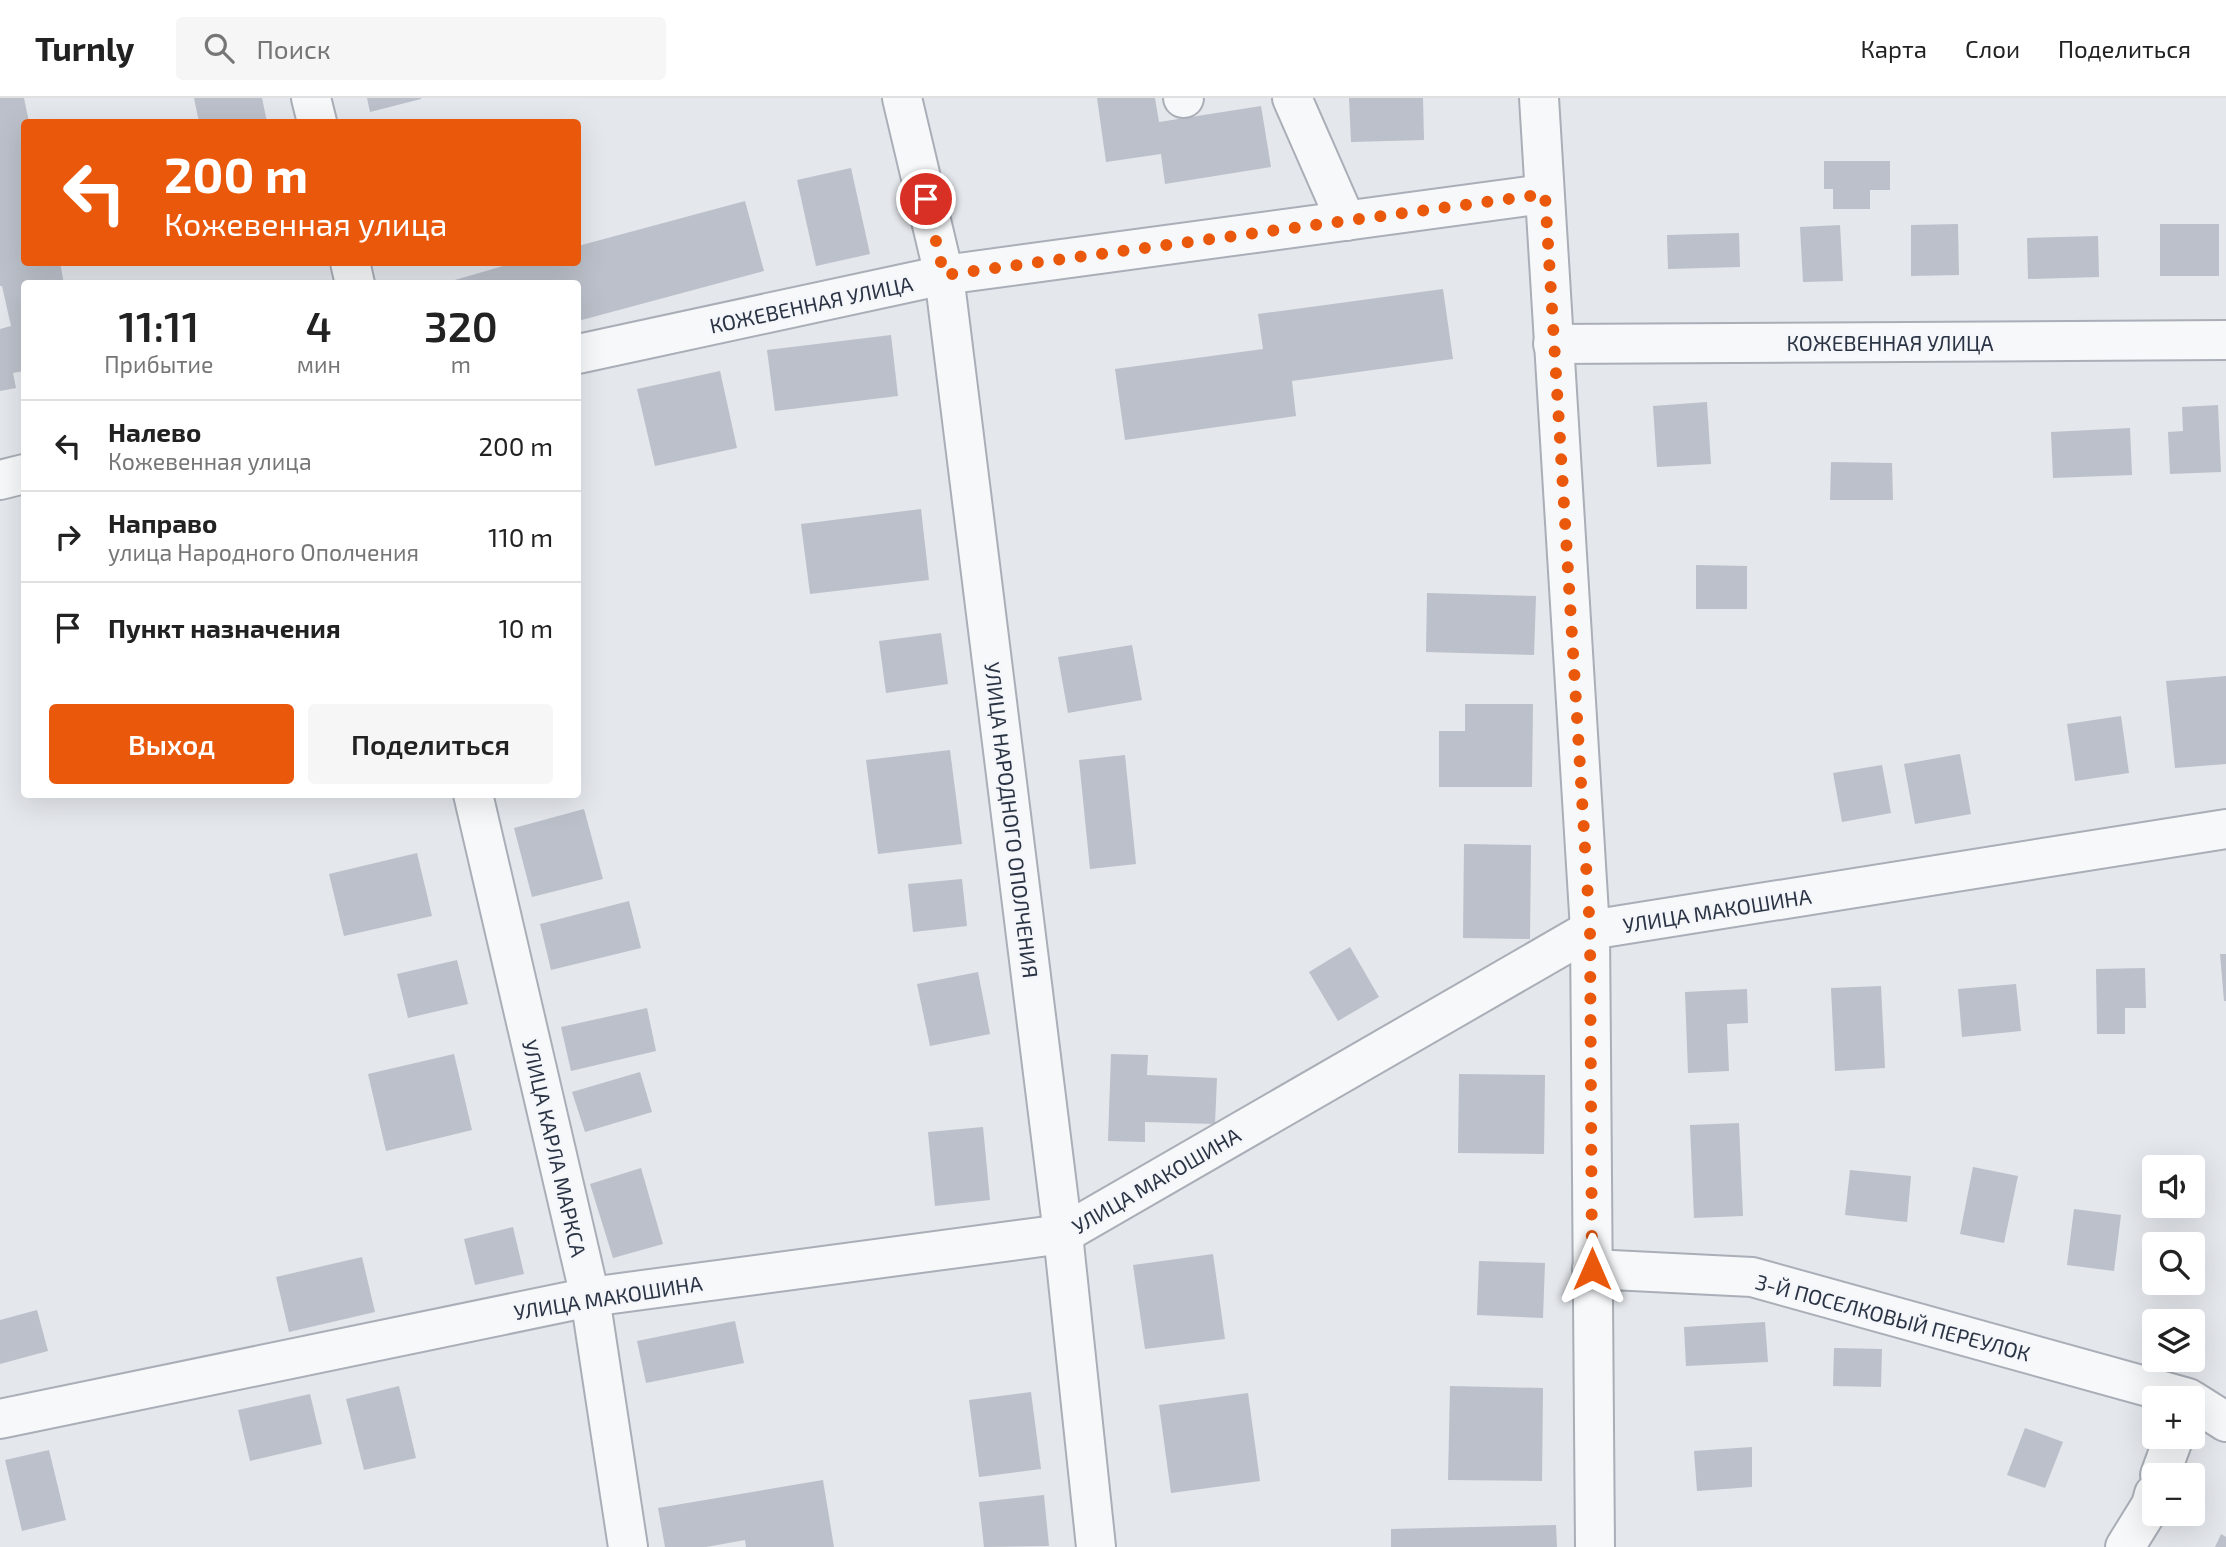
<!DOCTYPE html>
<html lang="ru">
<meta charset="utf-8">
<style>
:root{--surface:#fff;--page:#f6f6f6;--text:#222;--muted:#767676;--line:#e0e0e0;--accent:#ea580c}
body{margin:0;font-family:"Exo 2",sans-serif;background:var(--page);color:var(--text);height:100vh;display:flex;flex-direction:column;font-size:26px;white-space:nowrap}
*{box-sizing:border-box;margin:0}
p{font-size:23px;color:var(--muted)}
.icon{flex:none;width:38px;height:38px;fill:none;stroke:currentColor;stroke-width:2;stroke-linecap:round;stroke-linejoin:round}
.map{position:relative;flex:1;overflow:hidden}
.side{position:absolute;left:21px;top:182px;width:560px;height:518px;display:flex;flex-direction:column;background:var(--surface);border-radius:7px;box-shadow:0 7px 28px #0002}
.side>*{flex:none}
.banner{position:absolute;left:21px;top:21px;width:560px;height:147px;border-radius:7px;box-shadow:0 7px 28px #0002;background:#ea580c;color:#fff;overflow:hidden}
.buttons{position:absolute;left:2142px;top:1057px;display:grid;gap:14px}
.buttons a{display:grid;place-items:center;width:63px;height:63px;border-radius:7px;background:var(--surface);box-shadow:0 7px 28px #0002;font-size:35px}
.pin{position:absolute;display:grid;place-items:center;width:60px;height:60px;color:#fff;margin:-30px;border:4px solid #fff;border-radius:50%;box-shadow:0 2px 7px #0007}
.me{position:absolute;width:77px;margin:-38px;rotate:0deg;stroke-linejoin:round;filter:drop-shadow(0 0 5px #0008)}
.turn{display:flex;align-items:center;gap:24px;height:147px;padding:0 28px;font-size:32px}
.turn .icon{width:91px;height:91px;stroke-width:2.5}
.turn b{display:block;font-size:49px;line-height:60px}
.eta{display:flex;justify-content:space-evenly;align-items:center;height:119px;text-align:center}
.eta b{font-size:42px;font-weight:600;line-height:49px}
.primary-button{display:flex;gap:14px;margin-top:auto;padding:14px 28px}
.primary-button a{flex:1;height:80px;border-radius:7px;background:var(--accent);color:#fff;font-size:28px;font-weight:600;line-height:80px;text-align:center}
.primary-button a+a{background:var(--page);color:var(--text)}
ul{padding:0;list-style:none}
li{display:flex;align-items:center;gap:21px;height:91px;padding:0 28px;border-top:2px solid var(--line)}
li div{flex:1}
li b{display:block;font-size:26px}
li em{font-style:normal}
header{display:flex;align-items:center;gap:42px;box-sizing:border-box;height:98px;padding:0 35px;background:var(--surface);border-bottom:2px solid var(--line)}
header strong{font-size:33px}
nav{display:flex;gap:38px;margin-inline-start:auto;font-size:24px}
.search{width:490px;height:63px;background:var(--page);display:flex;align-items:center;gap:18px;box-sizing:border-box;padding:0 24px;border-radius:7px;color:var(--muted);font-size:26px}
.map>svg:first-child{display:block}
.building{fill:#bbc0ca}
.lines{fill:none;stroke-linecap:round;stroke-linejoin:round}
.minor-casing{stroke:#a9aeb7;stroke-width:42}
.minor{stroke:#f7f8fa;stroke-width:38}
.route{stroke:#ea580c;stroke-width:12;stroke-dasharray:0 21.6}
.labels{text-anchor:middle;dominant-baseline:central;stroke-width:5;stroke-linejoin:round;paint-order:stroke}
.street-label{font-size:21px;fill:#2b3445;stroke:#f4f6f9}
</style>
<header>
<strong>Turnly</strong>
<div class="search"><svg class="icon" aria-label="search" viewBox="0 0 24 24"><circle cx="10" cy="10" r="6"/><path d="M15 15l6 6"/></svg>Поиск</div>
<nav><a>Карта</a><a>Слои</a><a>Поделиться</a></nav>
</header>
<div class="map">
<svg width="2226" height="1449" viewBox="0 0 2226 1449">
<rect width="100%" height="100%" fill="#e4e7ec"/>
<g class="building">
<polygon points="0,0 24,0 29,24 24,24 24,164 60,164 64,186 24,186 24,273 13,275 16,290 0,293 0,231 11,228 2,188 0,188"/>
<polygon points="194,0 262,0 267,24 199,24"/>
<polygon points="367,0 421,0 421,1 370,14"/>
<polygon points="1097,0 1155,0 1159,24 1261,8 1271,69 1165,86 1161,56 1106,64"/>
<polygon points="1349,0 1423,0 1424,42 1351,44"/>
<polygon points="1824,63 1890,63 1890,92 1870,92 1870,111 1833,111 1833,91 1824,91"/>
<polygon points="851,70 870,156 816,168 797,82"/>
<polygon points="745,103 764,173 578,223 578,186 441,186 517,164 578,164 578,148"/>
<polygon points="1958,126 1959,177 1911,178 1911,127"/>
<rect x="2160" y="126" width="59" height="52"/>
<polygon points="1840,127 1843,183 1803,184 1800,129"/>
<polygon points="1739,135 1740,169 1668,171 1667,137"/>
<polygon points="2098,138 2099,179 2028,181 2027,140"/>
<polygon points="1443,191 1453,261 1292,283 1296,318 1125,342 1115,271 1263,251 1258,216"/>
<polygon points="891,237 898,298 775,313 767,252"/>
<polygon points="720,273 737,350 655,368 637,291"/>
<polygon points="1707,304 1711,366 1657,369 1653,308"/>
<polygon points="2218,307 2221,374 2170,376 2168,334 2183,333 2182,309"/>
<polygon points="2130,330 2132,377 2053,380 2051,334"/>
<polygon points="1831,364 1892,365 1893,402 1830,402"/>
<polygon points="921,411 929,482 810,496 801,426"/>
<polygon points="1696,467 1747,468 1747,511 1696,511"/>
<polygon points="1427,495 1536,498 1534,557 1426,554"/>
<polygon points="941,535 948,586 886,595 879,543"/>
<polygon points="1132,547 1142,602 1068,615 1058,559"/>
<polygon points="2226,578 2226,666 2175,670 2166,583"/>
<polygon points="1465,606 1533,606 1532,689 1439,689 1439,633 1465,633"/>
<polygon points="2121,618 2129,675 2075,683 2067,626"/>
<polygon points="950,652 962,746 878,756 866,662"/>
<polygon points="1960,656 1971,716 1915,726 1904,666"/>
<polygon points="1125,657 1136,766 1090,771 1079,662"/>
<polygon points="1882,667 1891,715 1842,724 1833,675"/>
<polygon points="584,711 603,781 532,799 514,730"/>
<polygon points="1464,746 1531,747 1530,841 1463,840"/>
<polygon points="417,755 432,818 344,838 329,776"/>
<polygon points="962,781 967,828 913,834 908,786"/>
<polygon points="629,803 641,850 551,872 540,826"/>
<polygon points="1350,849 1379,899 1338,923 1309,874"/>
<polygon points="2220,856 2226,856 2226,903 2224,903"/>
<polygon points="457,862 468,906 408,920 397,876"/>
<polygon points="2145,870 2146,910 2125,910 2125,936 2097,936 2096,871"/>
<polygon points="978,874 990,936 930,948 917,886"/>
<polygon points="2016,886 2021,933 1962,939 1958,891"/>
<polygon points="1881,888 1885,970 1835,973 1831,890"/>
<polygon points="1747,891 1748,925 1727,926 1729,973 1688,975 1685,894"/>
<polygon points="647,910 656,953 571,973 561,929"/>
<polygon points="454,956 472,1032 386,1053 368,976"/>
<polygon points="1111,956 1148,957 1147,977 1217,980 1215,1026 1145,1024 1145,1044 1108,1043"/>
<polygon points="640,974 652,1014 585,1034 572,994"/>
<polygon points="1459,976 1545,977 1544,1056 1458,1055"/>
<polygon points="1739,1025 1743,1118 1694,1120 1690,1027"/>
<polygon points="983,1029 990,1102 935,1108 928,1034"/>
<polygon points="1973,1069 2018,1078 2004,1145 1960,1136"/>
<polygon points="641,1070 663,1146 613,1160 590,1086"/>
<polygon points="1850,1072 1911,1078 1907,1124 1845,1117"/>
<polygon points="2074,1111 2121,1117 2114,1173 2067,1167"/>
<polygon points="513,1129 524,1176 475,1187 464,1141"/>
<polygon points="1213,1156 1225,1241 1145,1251 1133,1167"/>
<polygon points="362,1159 375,1214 289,1234 276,1179"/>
<polygon points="1479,1163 1545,1165 1543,1220 1477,1217"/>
<polygon points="37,1212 48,1253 0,1266 0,1222"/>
<polygon points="735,1223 744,1265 646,1285 637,1243"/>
<polygon points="1765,1224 1768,1264 1686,1268 1684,1229"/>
<polygon points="1834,1250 1882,1251 1881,1289 1833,1288"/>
<polygon points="399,1288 416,1360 364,1372 346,1301"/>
<polygon points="1450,1288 1543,1290 1542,1383 1448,1382"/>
<polygon points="1031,1294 1041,1371 979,1379 969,1302"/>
<polygon points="1248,1295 1260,1383 1171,1395 1159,1307"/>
<polygon points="310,1296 322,1346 250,1363 238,1312"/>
<polygon points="2025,1330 2063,1344 2045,1390 2007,1377"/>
<polygon points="1752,1349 1752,1389 1697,1393 1694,1353"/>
<polygon points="49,1352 66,1422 22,1433 5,1362"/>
<polygon points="823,1382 834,1449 746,1449 745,1442 706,1449 665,1449 658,1410"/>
<polygon points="1044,1397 1049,1448 984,1449 979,1404"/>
<polygon points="1556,1427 1557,1449 1391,1449 1391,1431"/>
<polygon points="2221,1436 2226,1439 2226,1449 2215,1449"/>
</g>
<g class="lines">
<defs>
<g id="minor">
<polyline points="311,0 317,24"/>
<polyline points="902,0 944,177 1063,1136 1096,1449"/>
<polyline points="1183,0 1184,0"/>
<polyline points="1292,0 1346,123"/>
<polyline points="1539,0 1590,832 1595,1449"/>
<polyline points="350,164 355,186"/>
<polyline points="1553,246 2226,242"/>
<polyline points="578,256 944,177 1544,96"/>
<polyline points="0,382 24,376"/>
<polyline points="473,696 590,1199 628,1449"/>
<polyline points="1592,1171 1752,1179 2188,1300"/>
<polyline points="2193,1303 2226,1324"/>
<polyline points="0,1321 590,1199 1063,1136 1590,832 2226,731"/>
<polyline points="2160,1377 2174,1339"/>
<polyline points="2125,1449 2151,1407 2154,1396"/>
</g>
</defs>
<use href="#minor" class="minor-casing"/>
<use href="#minor" class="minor"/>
</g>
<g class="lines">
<polyline class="route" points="926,101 944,177 1545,96 1590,832 1592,1171"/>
</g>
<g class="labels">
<g class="street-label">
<text transform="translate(811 206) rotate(-12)">КОЖЕВЕННАЯ УЛИЦА</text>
<text x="1890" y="244">КОЖЕВЕННАЯ УЛИЦА</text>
<text transform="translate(1012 722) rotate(83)">УЛИЦА НАРОДНОГО ОПОЛЧЕНИЯ</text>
<text transform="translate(1717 812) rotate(-9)">УЛИЦА МАКОШИНА</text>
<text transform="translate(555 1050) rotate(77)">УЛИЦА КАРЛА МАРКСА</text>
<text transform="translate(1156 1082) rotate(-30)">УЛИЦА МАКОШИНА</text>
<text transform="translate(608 1199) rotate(-9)">УЛИЦА МАКОШИНА</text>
<text transform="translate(1893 1219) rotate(15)">3-Й ПОСЕЛКОВЫЙ ПЕРЕУЛОК</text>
</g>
</g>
</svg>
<div class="buttons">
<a><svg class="icon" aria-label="sound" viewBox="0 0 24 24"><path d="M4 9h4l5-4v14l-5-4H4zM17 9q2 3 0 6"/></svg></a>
<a><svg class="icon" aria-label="search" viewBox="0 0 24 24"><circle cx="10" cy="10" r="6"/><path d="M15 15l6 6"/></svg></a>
<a><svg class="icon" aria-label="layers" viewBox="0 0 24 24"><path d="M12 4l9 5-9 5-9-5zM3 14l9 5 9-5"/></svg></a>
<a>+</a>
<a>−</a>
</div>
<div class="pin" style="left:926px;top:101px;background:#d93025"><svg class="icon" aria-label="arrive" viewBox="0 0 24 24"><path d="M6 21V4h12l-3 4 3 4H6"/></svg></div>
<svg class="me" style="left:1592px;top:1171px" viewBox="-20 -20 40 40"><path d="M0-17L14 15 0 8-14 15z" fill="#ea580c" stroke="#fff" stroke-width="4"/></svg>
<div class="banner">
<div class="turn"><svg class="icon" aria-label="left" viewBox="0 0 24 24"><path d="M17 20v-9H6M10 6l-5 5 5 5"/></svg><div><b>200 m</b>Кожевенная улица</div></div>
</div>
<section class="side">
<div class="eta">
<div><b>11:11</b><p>Прибытие</p></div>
<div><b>4</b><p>мин</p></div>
<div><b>320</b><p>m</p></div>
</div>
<ul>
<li><svg class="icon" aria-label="left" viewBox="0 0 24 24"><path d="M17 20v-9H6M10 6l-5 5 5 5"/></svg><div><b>Налево</b><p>Кожевенная улица</p></div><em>200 m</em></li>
<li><svg class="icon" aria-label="right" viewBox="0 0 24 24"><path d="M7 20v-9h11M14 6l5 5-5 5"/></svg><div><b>Направо</b><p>улица Народного Ополчения</p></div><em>110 m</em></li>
<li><svg class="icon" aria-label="arrive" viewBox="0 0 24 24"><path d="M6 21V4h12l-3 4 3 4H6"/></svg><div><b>Пункт назначения</b></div><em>10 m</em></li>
</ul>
<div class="primary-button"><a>Выход</a><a>Поделиться</a></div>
</section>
</div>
